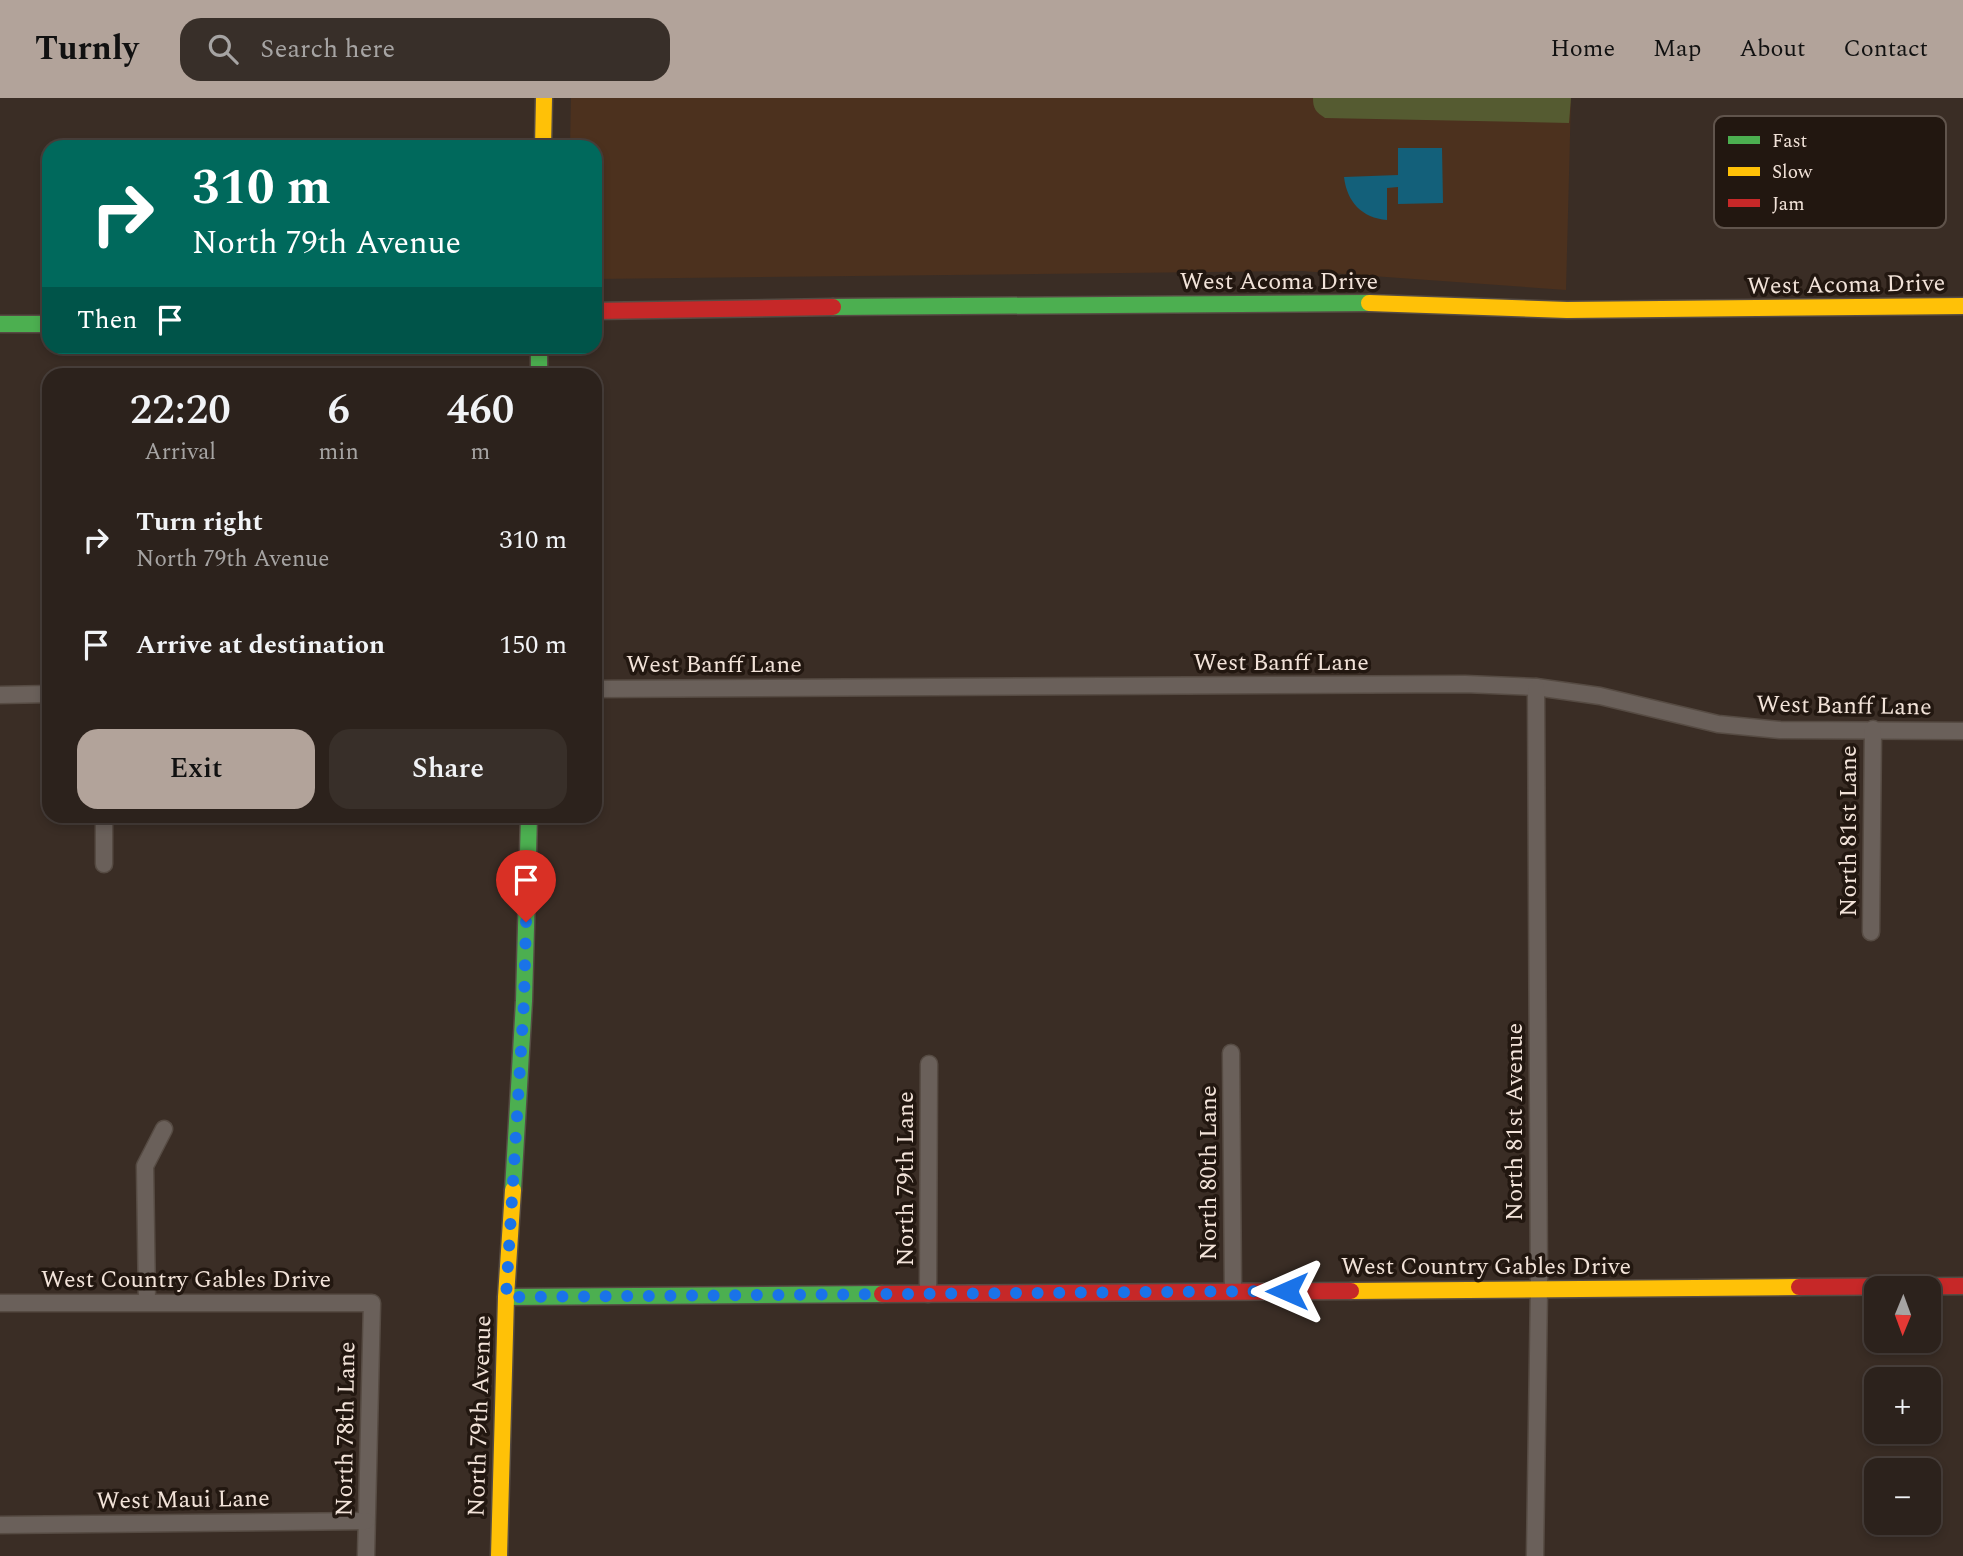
<!DOCTYPE html>
<meta charset="utf-8">
<style>
:root{--surface:#2c221c;--page:#382f29;--text:#f1f3f6;--muted:#a6a4a3;--line:#483f3b;--accent:#b2a39a}
body{margin:0;font-family:Spectral,serif;background:var(--page);color:var(--text);height:100vh;display:flex;flex-direction:column;font-size:26px;white-space:nowrap}
*{box-sizing:border-box;margin:0}
p{font-size:23px;color:var(--muted)}
.icon{flex:none;width:38px;height:38px;fill:none;stroke:currentColor;stroke-width:2;stroke-linecap:round;stroke-linejoin:round}
.map{position:relative;flex:1;overflow:hidden}
.details{position:absolute;left:42px;top:270px;width:560px;height:455px;display:flex;flex-direction:column;background:var(--surface);border-radius:21px;box-shadow:0 4px 10px #0003,0 0 0 2px var(--line)}
.details>*{flex:none}
.guide{position:absolute;left:42px;top:42px;width:560px;height:214px;border-radius:21px;box-shadow:0 4px 10px #0003,0 0 0 2px var(--line);background:#00695c;color:#fff;overflow:hidden}
.needle{width:46px;rotate:181deg}
.tools{position:absolute;left:1864px;top:1178px;display:grid;gap:14px}
.tools a{display:grid;place-items:center;width:77px;height:77px;border-radius:14px;background:var(--surface);box-shadow:0 4px 10px #0003,0 0 0 2px var(--line);font-size:35px}
.pin{position:absolute;display:grid;place-items:center;width:60px;height:60px;color:#fff;margin:-72px -30px;border-radius:50% 50% 50% 0;rotate:-45deg;box-shadow:0 0 7px #0007}
.pin .icon{rotate:45deg}
.me{position:absolute;width:77px;margin:-38px;rotate:270deg;stroke-linejoin:round;filter:drop-shadow(0 0 5px #0008)}
.turn{display:flex;align-items:center;gap:24px;height:147px;padding:0 35px;font-size:32px}
.turn .icon{width:91px;height:91px;stroke-width:2.5}
.turn b{display:block;font-size:49px;line-height:60px}
.then{display:flex;align-items:center;height:66px;padding:0 35px;background:#0003;gap:14px;font-size:26px}
.eta{display:flex;justify-content:space-evenly;align-items:center;height:119px;text-align:center}
.eta b{font-size:42px;font-weight:600;line-height:49px}
.button{display:flex;gap:14px;margin-top:auto;padding:14px 35px}
.button a{flex:1;height:80px;border-radius:21px;background:var(--accent);color:#111;font-size:28px;font-weight:600;line-height:80px;text-align:center}
.button a+a{background:var(--page);color:var(--text)}
ul{padding:0;list-style:none}
li{display:flex;align-items:center;gap:21px;height:105px;padding:0 35px}
li div{flex:1}
li b{display:block;font-size:26px}
li em{font-style:normal}
header{display:flex;align-items:center;gap:42px;box-sizing:border-box;height:98px;padding:0 35px;background:var(--accent);color:#111}
header strong{font-size:33px}
nav{display:flex;gap:38px;margin-inline-start:auto;font-size:24px}
.search{width:490px;height:63px;background:var(--page);display:flex;align-items:center;gap:18px;box-sizing:border-box;padding:0 24px;border-radius:21px;color:var(--muted);font-size:26px}
.map>svg:first-child{display:block}
.built{fill:#4c311e}
.green{fill:#555b31}
.water{fill:#13607a}
.lines{fill:none;stroke-linecap:round;stroke-linejoin:round}
.street-casing{stroke:#564b43;stroke-width:19}
.fast-casing{stroke:#564b43;stroke-width:19}
.slow-casing{stroke:#564b43;stroke-width:19}
.jam-casing{stroke:#564b43;stroke-width:19}
.street{stroke:#6a605a;stroke-width:16}
.fast{stroke:#4caf50;stroke-width:16}
.slow{stroke:#ffc107;stroke-width:16}
.jam{stroke:#c62828;stroke-width:16}
.route{stroke:#1a73e8;stroke-width:12;stroke-dasharray:0 21.6}
.labels{text-anchor:middle;dominant-baseline:central;stroke-width:7;stroke-linejoin:round;paint-order:stroke}
.street-label{font-size:24px;fill:#f2e3d9;stroke:#221710}
.key{fill:#221710;stroke:#60544c;stroke-width:2}
.key-label{font-size:19px;fill:#f2e3d9}
</style>
<header>
<strong>Turnly</strong>
<div class="search"><svg class="icon" aria-label="search" viewBox="0 0 24 24"><circle cx="10" cy="10" r="6"/><path d="M15 15l6 6"/></svg>Search here</div>
<nav><a>Home</a><a>Map</a><a>About</a><a>Contact</a></nav>
</header>
<div class="map">
<svg width="1963" height="1458" viewBox="0 0 1963 1458">
<rect width="100%" height="100%" fill="#3a2d25"/>
<polygon class="built" points="571,0 1571,0 1566,192 1302,173 595,181 595,49 570,49"/>
<path class="green" d="M1313 0H1571L1569 25 1325 20C1316 14 1313 11 1313 0Z"/>
<path class="water" d="M1398 50H1442L1443 105 1398 106V89L1387 90V122C1362 120 1347 104 1344 79L1398 77Z"/>
<g class="lines">
<defs>
<g id="street">
<polyline points="595,591 1465,586 1536,589 1600,598 1718,626 1780,632 1963,633"/>
<polyline points="0,597 49,596"/>
<polyline points="104,718 104,766"/>
<polyline points="1871,834 1873,631"/>
<polyline points="1231,955 1233,1193"/>
<polyline points="928,1196 929,966"/>
<polyline points="147,1204 145,1068 164,1031"/>
<polyline points="0,1205 372,1205 366,1458"/>
<polyline points="0,1427 366,1423"/>
<polyline points="1535,1458 1539,1191 1536,589"/>
</g>
<g id="fast">
<polyline points="833,209 1369,205"/>
<polyline points="0,226 49,226"/>
<polyline points="539,248 539,276"/>
<polyline points="513,1092 524,903 529,718"/>
<polyline points="506,1199 882,1196"/>
</g>
<g id="slow">
<polyline points="543,49 544,0"/>
<polyline points="1369,205 1567,212 1963,208"/>
<polyline points="1351,1193 1799,1189"/>
<polyline points="499,1458 506,1199 513,1092"/>
</g>
<g id="jam">
<polyline points="595,213 833,209"/>
<polyline points="1799,1189 1963,1188"/>
<polyline points="882,1196 1351,1193"/>
</g>
</defs>
<use href="#street" class="street-casing"/>
<use href="#fast" class="fast-casing"/>
<use href="#slow" class="slow-casing"/>
<use href="#jam" class="jam-casing"/>
<use href="#street" class="street"/>
<use href="#fast" class="fast"/>
<use href="#slow" class="slow"/>
<use href="#jam" class="jam"/>
</g>
<g class="lines">
<polyline class="route" points="526,824 524,903 506,1199 1287,1193"/>
</g>
<g class="labels">
<g class="street-label">
<text x="1279" y="184">West Acoma Drive</text>
<text transform="translate(1846 187) rotate(-1)">West Acoma Drive</text>
<text x="1281" y="565">West Banff Lane</text>
<text x="714" y="567">West Banff Lane</text>
<text transform="translate(1844 608) rotate(1)">West Banff Lane</text>
<text transform="translate(1849 733) rotate(-90)">North 81st Lane</text>
<text transform="translate(1515 1024) rotate(-90)">North 81st Avenue</text>
<text transform="translate(1209 1075) rotate(-90)">North 80th Lane</text>
<text transform="translate(906 1081) rotate(-90)">North 79th Lane</text>
<text x="1486" y="1169">West Country Gables Drive</text>
<text x="186" y="1182">West Country Gables Drive</text>
<text transform="translate(480 1318) rotate(-88)">North 79th Avenue</text>
<text transform="translate(346 1331) rotate(-89)">North 78th Lane</text>
<text transform="translate(183 1402) rotate(-1)">West Maui Lane</text>
</g>
</g>
<rect x="1714" y="18" width="232" height="112" rx="10" class="key"/>
<rect x="1728" y="38" width="32" height="8" fill="#4caf50"/>
<rect x="1728" y="69" width="32" height="9" fill="#ffc107"/>
<rect x="1728" y="101" width="32" height="8" fill="#c62828"/>
<g class="key-label">
<text x="1772" y="49">Fast</text>
<text x="1772" y="80">Slow</text>
<text x="1772" y="112">Jam</text>
</g>
</svg>
<div class="tools">
<a><svg class="needle" viewBox="-14 -14 28 28"><path d="M0-13l5 13h-10z" fill="#e53935"/><path d="M0 13l5-13h-10z" fill="#a6a4a3"/></svg></a>
<a>+</a>
<a>−</a>
</div>
<div class="pin" style="left:526px;top:824px;background:#d93025"><svg class="icon" aria-label="arrive" viewBox="0 0 24 24"><path d="M6 21V4h12l-3 4 3 4H6"/></svg></div>
<svg class="me" style="left:1287px;top:1193px" viewBox="-20 -20 40 40"><path d="M0-17L14 15 0 8-14 15z" fill="#1a73e8" stroke="#fff" stroke-width="4"/></svg>
<div class="guide">
<div class="turn"><svg class="icon" aria-label="right" viewBox="0 0 24 24"><path d="M7 20v-9h11M14 6l5 5-5 5"/></svg><div><b>310 m</b>North 79th Avenue</div></div>
<div class="then">Then<svg class="icon" aria-label="arrive" viewBox="0 0 24 24"><path d="M6 21V4h12l-3 4 3 4H6"/></svg></div>
</div>
<section class="details">
<div class="eta">
<div><b>22:20</b><p>Arrival</p></div>
<div><b>6</b><p>min</p></div>
<div><b>460</b><p>m</p></div>
</div>
<ul>
<li><svg class="icon" aria-label="right" viewBox="0 0 24 24"><path d="M7 20v-9h11M14 6l5 5-5 5"/></svg><div><b>Turn right</b><p>North 79th Avenue</p></div><em>310 m</em></li>
<li><svg class="icon" aria-label="arrive" viewBox="0 0 24 24"><path d="M6 21V4h12l-3 4 3 4H6"/></svg><div><b>Arrive at destination</b></div><em>150 m</em></li>
</ul>
<div class="button"><a>Exit</a><a>Share</a></div>
</section>
</div>
